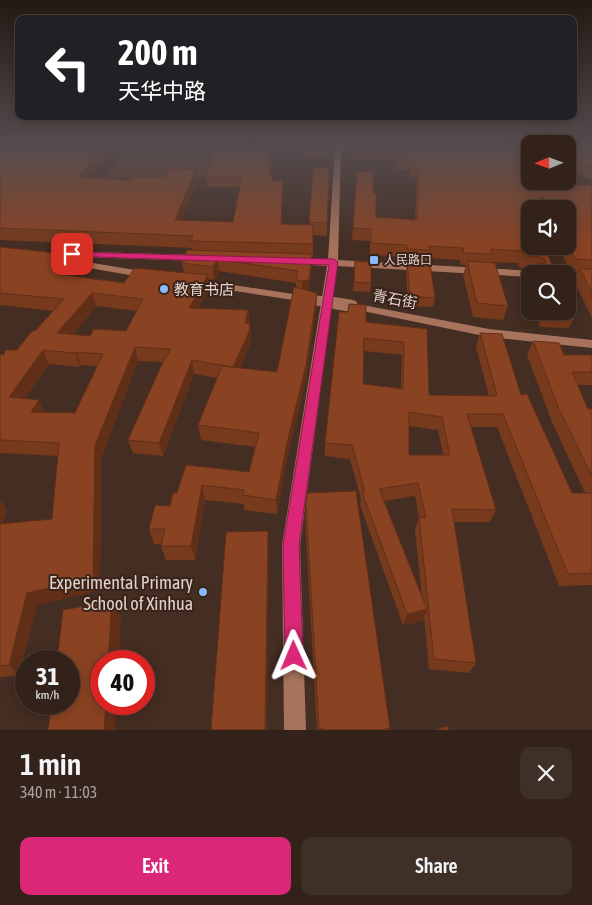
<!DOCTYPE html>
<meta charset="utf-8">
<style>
:root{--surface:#33221a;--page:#3e2f27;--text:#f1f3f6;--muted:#a9a4a2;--line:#4e3f39;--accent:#db2777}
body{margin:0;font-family:"Asap Condensed","Noto Sans SC",sans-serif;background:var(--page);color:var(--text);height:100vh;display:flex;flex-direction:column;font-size:19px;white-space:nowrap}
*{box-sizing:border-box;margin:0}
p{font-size:16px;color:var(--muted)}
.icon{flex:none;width:28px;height:28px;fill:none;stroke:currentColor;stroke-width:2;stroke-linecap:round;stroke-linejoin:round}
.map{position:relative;height:730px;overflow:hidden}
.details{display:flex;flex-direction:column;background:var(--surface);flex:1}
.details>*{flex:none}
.guide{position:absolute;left:15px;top:15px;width:562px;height:105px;border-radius:10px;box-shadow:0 2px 12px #0003,0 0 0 1px var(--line);background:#202124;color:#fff;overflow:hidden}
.needle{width:32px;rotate:269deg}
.fabs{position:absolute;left:521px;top:135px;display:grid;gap:10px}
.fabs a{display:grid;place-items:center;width:55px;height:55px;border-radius:10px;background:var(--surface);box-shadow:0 2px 12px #0003,0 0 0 1px var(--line);font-size:25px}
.speed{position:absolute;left:15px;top:650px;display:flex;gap:10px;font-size:25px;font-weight:700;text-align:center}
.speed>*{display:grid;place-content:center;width:65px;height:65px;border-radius:50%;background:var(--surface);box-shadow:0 2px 12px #0003,0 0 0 1px var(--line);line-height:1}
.speed small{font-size:12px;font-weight:400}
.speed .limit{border:8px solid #d22;background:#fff;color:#111}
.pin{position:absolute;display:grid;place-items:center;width:42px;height:42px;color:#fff;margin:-21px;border-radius:10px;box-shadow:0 2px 8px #0006}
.me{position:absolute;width:55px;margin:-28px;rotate:359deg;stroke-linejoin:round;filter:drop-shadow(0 0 4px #0008)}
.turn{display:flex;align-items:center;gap:18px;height:105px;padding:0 20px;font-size:22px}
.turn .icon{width:65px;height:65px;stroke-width:2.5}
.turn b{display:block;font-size:35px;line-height:42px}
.round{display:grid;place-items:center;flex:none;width:52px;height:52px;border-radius:10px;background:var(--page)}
.headline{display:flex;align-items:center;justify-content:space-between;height:85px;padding:0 20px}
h1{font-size:30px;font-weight:600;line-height:38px}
.primary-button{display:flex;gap:10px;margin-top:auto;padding:10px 20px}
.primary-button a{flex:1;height:58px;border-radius:10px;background:var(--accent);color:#fff;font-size:20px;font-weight:600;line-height:58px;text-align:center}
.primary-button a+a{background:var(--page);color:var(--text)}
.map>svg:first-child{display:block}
.green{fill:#643824}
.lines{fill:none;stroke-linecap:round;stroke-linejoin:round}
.minor{fill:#a7735c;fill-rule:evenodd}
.minor-bridge-far1{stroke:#a7735c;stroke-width:10}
.minor-bridge{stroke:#a7735c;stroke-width:12}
.wall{fill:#773a1d;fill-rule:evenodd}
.shaded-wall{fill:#612f18}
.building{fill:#8a4322;stroke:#612f18;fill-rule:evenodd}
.route{fill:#db2777;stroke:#8e194d}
.poi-dot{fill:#87bbfb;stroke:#3a2319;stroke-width:2}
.labels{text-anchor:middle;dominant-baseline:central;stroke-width:4;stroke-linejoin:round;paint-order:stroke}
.far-poi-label{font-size:12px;fill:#e1d2cb;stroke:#3a2319;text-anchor:start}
.poi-label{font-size:15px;fill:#e1d2cb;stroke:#3a2319;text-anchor:start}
.street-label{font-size:15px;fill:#e1d2cb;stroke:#3a2319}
.near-poi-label{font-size:18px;fill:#e1d2cb;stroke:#3a2319;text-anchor:end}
</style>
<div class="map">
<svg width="592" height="730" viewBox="0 0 592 730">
<rect width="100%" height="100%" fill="#442d22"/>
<polygon class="green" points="120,157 212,157 206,178 107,178"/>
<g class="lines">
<g class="minor">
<polygon points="335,145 341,145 338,260 535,271 540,274 530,274 530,277 337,266 300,545 306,730 284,730 282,545 327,266 295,264 290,261 295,258 328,260"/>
<polygon points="55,251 200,255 205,258 200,261 52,256 52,252"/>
<polygon points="63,258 147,272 152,275 147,278 60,263 58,261"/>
<polygon points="568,273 592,274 592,280 568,279 568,274 565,274"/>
<polygon points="194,279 306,296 311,299 306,302 190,284 189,282"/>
<polygon points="352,303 489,329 592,340 592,348 489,337 348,308 346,306 348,304"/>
</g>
<polyline class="minor-bridge-far1" points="306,299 342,304"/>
<polyline class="minor-bridge" points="334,303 352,306"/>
</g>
<g class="wall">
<path d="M0 145H125L123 149H114L89 178 129 180 165 177 196 169 197 180 181 220 233 222 240 187H207L206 176 213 149H209L208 145H265L272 180 283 192 281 224 309 225 313 168 329 176 327 236 313 235V257H312L309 291 317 293 316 307 306 380 287 459 277 514 244 510V504L205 500 195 560H166L161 546 162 544H154L149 529 170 506 177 493 186 465 249 472 255 447 201 440 198 425 217 378 194 374 163 456 133 453 128 440 163 362 138 361 101 458 100 590 37 605 19 675 0 677V500L7 511 2 524 52 519 58 456 0 453V354L4 355 17 350 53 311 0 305V247L75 255 79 267 72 276 124 283 184 273 182 263 193 251 192 248 0 240ZM219 271 296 283V288L277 372 240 368 250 345 251 336 248 310 198 308 209 288 208 279 214 280ZM96 306 137 311 126 331 90 336 73 335ZM49 364 80 367 81 365 97 366 75 413 44 412 24 399Z"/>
<polygon points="302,145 323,145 323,158 303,158"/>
<polygon points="351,145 530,145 530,167 527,167 532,185 592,185 592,318 574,281 578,272 570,271 558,246 568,246 568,209 540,209 540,208 530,209 530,212 529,213 556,274 530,274 530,297 523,278 527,269 520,268 518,263 490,262 508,306 503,320 473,317 463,275 466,265 461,265 460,260 428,258 427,263 405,261 405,257 370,255 370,241 352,240 357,171 373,193 376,217 415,220 417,178 410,177 410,170 396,169 396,160 351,159"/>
<polygon points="568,145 592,145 592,180 571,171 568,171"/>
<polygon points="355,261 371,283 370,292 353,291"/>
<polygon points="407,262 435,298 433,307 408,306 406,271"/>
<polygon points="535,311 568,311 575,316 569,328 540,327"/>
<path d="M366 322 427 329 429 395 489 396 476 347 480 333 521 395 572 493H585L552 422 527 355 533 341 564 355H592V385H577L588 409H592V585L559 586 497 427H471L496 510 490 522H454L476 663 469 673 429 669 424 617 422 621 403 625 360 505 361 499 350 459 325 456V443ZM364 351 402 355 401 388 363 384ZM409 426 438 430 443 455H409ZM415 496 419 517 415 530 422 596 384 501Z"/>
<polygon points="306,505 390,728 389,730 317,730 305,518"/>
</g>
<g class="shaded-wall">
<polygon points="106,145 114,145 114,149 80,189 77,177"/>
<polygon points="196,169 197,180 177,232 175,220"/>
<polygon points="283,181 283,192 281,236 281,224"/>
<polygon points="543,197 540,208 538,209 530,209 530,212 522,216 526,204"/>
<polygon points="312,254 312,266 309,292 302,293 302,281"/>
<polygon points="75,255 79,267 63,287 58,274"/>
<polygon points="217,259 219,271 214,280 213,267"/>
<polygon points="208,275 209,288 191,321 189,308"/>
<polygon points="92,293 96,306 63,347 57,333"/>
<polygon points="317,293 316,307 306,380 287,459 277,514 276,500"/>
<polygon points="248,310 249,324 245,323"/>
<polygon points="250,323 251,336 250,345 235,380 233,367"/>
<polygon points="135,347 138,361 101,458 100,590 37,605 19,675 9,665 27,593 95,445"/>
<polygon points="43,350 49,364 16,411 9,397"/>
<polygon points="76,352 81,365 80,367 75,353"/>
<polygon points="192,360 194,374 163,456 159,443"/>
<polygon points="39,400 45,414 31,412"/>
<polygon points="202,485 205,500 195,560 191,546"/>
<polygon points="0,500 7,511 0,529"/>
<polygon points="268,531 269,549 267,730 265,730"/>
<polygon points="112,601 121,617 119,661 108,661"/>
<polygon points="427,609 422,621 403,625 407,614"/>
<polygon points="106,704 117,704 115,730 104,730"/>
</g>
<g class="building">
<polygon points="0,145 106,145 77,177 129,180 131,177 165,177 169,168 196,169 175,220 233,222 242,176 206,176 214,145 265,145 272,180 283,181 281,224 313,225 313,244 191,241 193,236 0,228"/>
<polygon points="303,145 323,145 324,149 303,148"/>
<polygon points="352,145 530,145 530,157 525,156 530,178 530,181 531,181 532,185 592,185 592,260 575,259 568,245 568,209 549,209 543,197 526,204 530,214 530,246 544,246 556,274 530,274 528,266 534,267 536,264 546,263 545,260 540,257 524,256 522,251 491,249 492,254 464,253 463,248 429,246 430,250 407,249 407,245 371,243 371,229 353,228 357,171 373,172 373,193 376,193 376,217 417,220 419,167 412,167 411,159 397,158 397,150 352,149"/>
<polygon points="568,145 592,145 592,168 575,161 568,160"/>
<polygon points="313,168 328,168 329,176 327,223 309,222"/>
<path d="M0 247 75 255 58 274 124 283 135 268 208 275 189 308 248 310 245 323H250L249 332 233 367 192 360 159 443 128 440 162 364 171 349 135 347 95 445 93 578 27 593 9 665 0 666V524L52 519 59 443 0 440V354L4 355 5 350H17L32 331H35L64 299 0 293ZM92 293 143 299 126 331 94 329 90 336 57 333ZM43 350 75 353 76 352 103 354 75 413 31 412 39 400 9 397Z"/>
<polygon points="187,250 312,254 309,280 302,281 296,280 298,271 217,259 213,267 182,263"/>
<polygon points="355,261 371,262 371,283 354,282"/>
<polygon points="467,261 495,263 508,306 477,303"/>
<polygon points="407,262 430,263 435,298 410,296"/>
<polygon points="580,269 592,269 592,293"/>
<polygon points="294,287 317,293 306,365 287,443 276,500 243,495 244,490 202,485 191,546 161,546 165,529 149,529 155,505 170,506 173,493 177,493 186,465 249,472 259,433 198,425 222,366 277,372"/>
<polygon points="568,299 575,316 546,314 545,311 568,311"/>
<path d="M349 304 366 305V322L427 329 429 395 496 396 497 395 480 333 502 334 521 395 527 394 572 493H592V573L568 574 503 414H467L496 510 452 509 476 663 434 659 419 517 426 518 418 483 379 489 427 609 407 614 362 492H365L352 445 325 443 339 312H348ZM364 338 404 342 403 389 363 384ZM409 412 442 417 450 455H409Z"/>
<polygon points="533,341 559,343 564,355 592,355 592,372 572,372 588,409 592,409 592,476 559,409"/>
<polygon points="356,491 390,728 381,730 325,730 325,729 319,729 306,505 307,493"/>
<polygon points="268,531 265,730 211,730 226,532"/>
<polygon points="112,601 108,661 101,661 101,704 106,704 104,730 48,730 52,704 69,704 69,661 57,661 63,610"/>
<polygon points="447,726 449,730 436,730"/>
</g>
<linearGradient id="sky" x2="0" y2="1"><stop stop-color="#251913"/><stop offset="0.59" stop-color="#564c4f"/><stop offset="1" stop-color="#564c4f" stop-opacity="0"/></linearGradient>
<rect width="592" height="247" fill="url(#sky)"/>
<polygon class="route" points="72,252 334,259 338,262 299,545 303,656 300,662 294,665 287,662 285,656 283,545 329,265 69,256 69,253"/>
<g class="poi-dot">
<rect x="369" y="255" width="10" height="10" rx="2.5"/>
<circle cx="164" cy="289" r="5"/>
<circle cx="203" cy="592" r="5"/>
</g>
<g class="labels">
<g class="far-poi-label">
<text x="384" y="260">人民路口</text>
</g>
<g class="poi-label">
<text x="174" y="289">教育书店</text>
</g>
<g class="street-label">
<text transform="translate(395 299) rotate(11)">青石街</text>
</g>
<g class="near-poi-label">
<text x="193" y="582">Experimental Primary<tspan x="193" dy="21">School of Xinhua</tspan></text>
</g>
</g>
</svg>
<div class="fabs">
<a><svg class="needle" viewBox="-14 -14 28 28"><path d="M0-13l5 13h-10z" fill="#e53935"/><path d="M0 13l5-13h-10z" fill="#a9a4a2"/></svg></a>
<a><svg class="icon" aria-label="sound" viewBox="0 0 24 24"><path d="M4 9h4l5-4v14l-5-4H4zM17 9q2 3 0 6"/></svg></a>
<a><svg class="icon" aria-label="search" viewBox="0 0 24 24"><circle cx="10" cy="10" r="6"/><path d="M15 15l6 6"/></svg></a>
</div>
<div class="speed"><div>31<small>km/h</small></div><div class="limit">40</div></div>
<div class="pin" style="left:72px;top:254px;background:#d93025"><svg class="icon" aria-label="arrive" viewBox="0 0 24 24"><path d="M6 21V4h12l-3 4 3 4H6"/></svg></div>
<svg class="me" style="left:294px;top:656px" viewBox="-20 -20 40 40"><path d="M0-17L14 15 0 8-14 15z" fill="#db2777" stroke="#fff" stroke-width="4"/></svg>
<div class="guide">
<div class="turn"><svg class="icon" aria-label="left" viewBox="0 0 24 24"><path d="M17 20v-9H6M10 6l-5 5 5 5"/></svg><div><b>200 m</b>天华中路</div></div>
</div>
</div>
<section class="details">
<div class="headline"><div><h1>1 min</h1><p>340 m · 11:03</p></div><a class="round"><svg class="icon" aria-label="close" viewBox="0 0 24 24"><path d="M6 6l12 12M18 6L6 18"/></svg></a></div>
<div class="primary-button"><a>Exit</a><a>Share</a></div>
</section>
